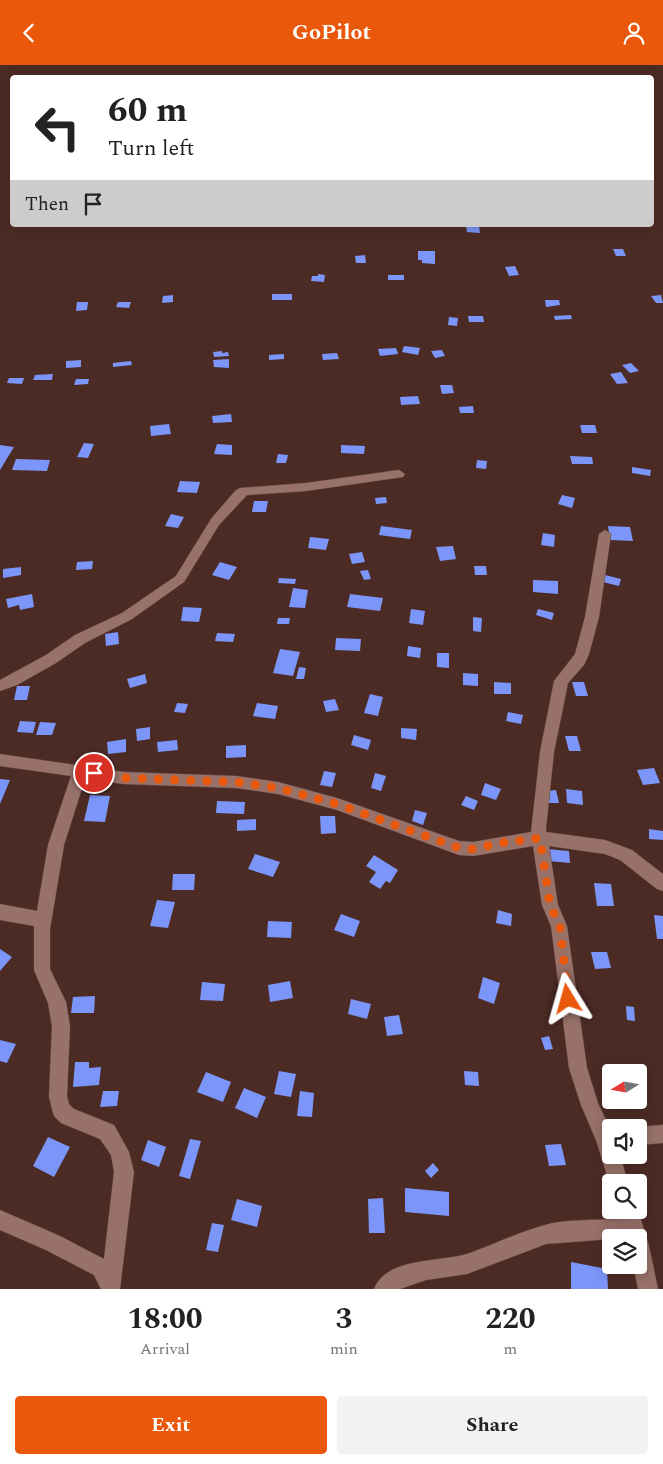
<!DOCTYPE html>
<style>
:root{--surface:#fff;--page:#f2f2f2;--text:#222;--muted:#767676;--accent:#ea580c}
body{margin:0;font-family:Spectral,serif;background:var(--page);color:var(--text);height:100vh;display:flex;flex-direction:column;font-size:19px;white-space:nowrap}
*{box-sizing:border-box;margin:0}
p{font-size:16px;color:var(--muted)}
.icon{flex:none;width:28px;height:28px;fill:none;stroke:currentColor;stroke-width:2;stroke-linecap:round;stroke-linejoin:round}
.map{position:relative;height:1224px;overflow:hidden}
.panel{display:flex;flex-direction:column;background:var(--surface);flex:1}
.panel>*{flex:none}
.hud{position:absolute;left:10px;top:10px;width:644px;height:152px;border-radius:5px;box-shadow:0 2px 12px #0003;background:#fff;color:var(--text);overflow:hidden}
.needle{width:32px;rotate:259deg}
.fabs{position:absolute;left:602px;top:999px;display:grid;gap:10px}
.fabs a{display:grid;place-items:center;width:45px;height:45px;border-radius:5px;background:var(--surface);box-shadow:0 2px 12px #0003;font-size:25px}
.pin{position:absolute;display:grid;place-items:center;width:42px;height:42px;color:#fff;margin:-21px;border:2px solid #fff;border-radius:50%;box-shadow:0 1px 5px #0007}
.me{position:absolute;width:55px;margin:-28px;rotate:352deg;stroke-linejoin:round;filter:drop-shadow(0 0 4px #0008)}
.turn{display:flex;align-items:center;gap:18px;height:105px;padding:0 15px;font-size:22px}
.turn .icon{width:65px;height:65px;stroke-width:2.5}
.turn b{display:block;font-size:35px;line-height:42px}
.then{display:flex;align-items:center;height:48px;padding:0 15px;background:#0003;gap:10px;font-size:19px}
.eta{display:flex;justify-content:space-evenly;align-items:center;height:85px;text-align:center}
.eta b{font-size:30px;font-weight:700;line-height:35px}
.cta{display:flex;gap:10px;margin-top:auto;padding:10px 15px}
.cta a{flex:1;height:58px;border-radius:5px;background:var(--accent);color:#fff;font-size:20px;font-weight:700;line-height:58px;text-align:center}
.cta a+a{background:var(--page);color:var(--text)}
header{display:flex;justify-content:space-between;align-items:center;height:65px;padding:0 15px;background:var(--accent);color:#fff;font-size:22px;font-weight:700}
.map>svg:first-child{display:block}
.building{fill:#7c95f8}
.lines{fill:none;stroke-linecap:round;stroke-linejoin:round}
.minor-casing{stroke:#624742;stroke-width:1}
.minor{fill:#987169;fill-rule:evenodd}
.route{stroke:#ea580c;stroke-width:9;stroke-dasharray:0 16.2}
</style>
<header><svg class="icon" aria-label="back" viewBox="0 0 24 24"><path d="M15 5l-7 7 7 7"/></svg>GoPilot<svg class="icon" aria-label="person" viewBox="0 0 24 24"><circle cx="12" cy="8" r="4"/><path d="M4 21q1-7 8-7t8 7"/></svg></header>
<div class="map">
<svg width="663" height="1224" viewBox="0 0 663 1224">
<rect width="100%" height="100%" fill="#4d2b25"/>
<g class="building">
<polygon points="466,160 479,160 480,168 467,167"/>
<polygon points="613,184 623,184 626,191 616,191"/>
<polygon points="418,186 435,186 435,199 422,198 422,195 418,195"/>
<polygon points="365,190 366,198 356,198 355,191"/>
<polygon points="515,201 519,210 509,211 505,202"/>
<polygon points="318,209 325,210 324,217 311,216 312,211 318,211"/>
<rect x="388" y="210" width="16" height="5"/>
<rect x="272" y="229" width="20" height="6"/>
<polygon points="173,230 173,237 162,238 163,231"/>
<polygon points="661,230 663,238 656,238 651,231"/>
<polygon points="545,235 559,235 560,240 546,242"/>
<polygon points="77,237 88,237 87,245 76,246"/>
<polygon points="118,237 131,237 129,243 116,242"/>
<polygon points="571,250 572,254 555,255 554,251"/>
<polygon points="468,251 483,251 484,257 469,257"/>
<polygon points="449,252 458,253 457,261 448,260"/>
<polygon points="404,281 420,283 418,290 402,287"/>
<polygon points="396,283 398,289 380,291 378,284"/>
<polygon points="442,285 445,291 435,293 431,286"/>
<polygon points="222,286 222,288 228,287 229,291 214,292 213,287"/>
<polygon points="337,288 339,294 323,295 322,289"/>
<polygon points="284,289 284,294 269,295 269,290"/>
<polygon points="229,294 229,303 214,302 213,295"/>
<polygon points="81,295 81,302 66,303 66,296"/>
<polygon points="131,296 132,300 113,302 113,298"/>
<polygon points="631,298 639,306 630,308 622,300"/>
<polygon points="621,307 628,318 617,319 610,309"/>
<polygon points="53,309 52,315 33,315 35,310"/>
<polygon points="9,313 24,313 22,319 7,318"/>
<polygon points="76,314 89,314 88,319 74,320"/>
<polygon points="440,320 452,320 454,328 442,329"/>
<polygon points="418,331 420,339 401,340 400,332"/>
<polygon points="473,341 474,348 460,348 459,342"/>
<polygon points="231,349 232,357 213,358 212,351"/>
<polygon points="169,359 171,369 151,371 150,361"/>
<polygon points="580,360 595,360 597,368 582,368"/>
<polygon points="84,378 94,379 88,393 77,392"/>
<polygon points="217,379 232,380 232,390 214,389"/>
<polygon points="0,380 14,382 0,405"/>
<polygon points="341,380 365,381 364,389 341,388"/>
<polygon points="278,389 288,390 286,398 276,398"/>
<polygon points="570,391 592,392 593,399 572,399"/>
<polygon points="16,394 50,395 47,406 12,405"/>
<polygon points="477,395 487,396 486,404 476,403"/>
<polygon points="632,402 651,405 650,411 632,408"/>
<polygon points="180,416 200,417 197,428 177,427"/>
<polygon points="562,430 575,433 572,443 558,439"/>
<polygon points="386,432 387,438 376,439 375,433"/>
<polygon points="254,436 268,436 266,447 252,447"/>
<polygon points="171,449 184,452 178,463 165,461"/>
<polygon points="381,461 412,465 410,474 379,470"/>
<polygon points="608,461 630,462 633,476 610,475"/>
<polygon points="543,468 555,470 554,482 541,480"/>
<polygon points="310,472 329,474 326,485 308,483"/>
<polygon points="453,481 456,494 440,496 436,482"/>
<polygon points="362,487 365,497 352,499 349,489"/>
<polygon points="93,496 92,504 76,505 77,497"/>
<polygon points="220,497 237,502 229,515 212,510"/>
<polygon points="474,501 486,501 487,510 475,510"/>
<polygon points="21,502 21,510 3,513 3,504"/>
<polygon points="368,505 371,514 364,515 360,506"/>
<polygon points="605,510 621,514 619,521 603,517"/>
<polygon points="279,513 296,514 295,519 278,518"/>
<polygon points="533,515 558,516 558,529 533,527"/>
<polygon points="293,523 308,525 305,543 289,542"/>
<polygon points="32,529 34,542 20,545 19,540 8,543 6,534"/>
<polygon points="350,529 383,533 380,546 347,542"/>
<polygon points="183,542 202,543 199,557 181,556"/>
<polygon points="411,544 425,546 423,560 409,558"/>
<polygon points="538,544 554,548 552,555 536,550"/>
<polygon points="473,552 482,553 481,567 473,566"/>
<polygon points="278,553 290,553 289,559 277,559"/>
<polygon points="118,567 119,579 106,581 105,569"/>
<polygon points="217,568 235,569 233,577 215,576"/>
<polygon points="336,573 361,574 360,586 335,585"/>
<polygon points="408,581 421,583 420,593 407,591"/>
<polygon points="280,584 300,587 293,611 273,608"/>
<polygon points="437,588 449,588 449,603 437,602"/>
<polygon points="299,602 306,603 304,614 296,614"/>
<polygon points="463,608 478,609 478,621 463,620"/>
<polygon points="145,609 147,618 130,623 127,614"/>
<polygon points="494,617 511,618 511,629 494,629"/>
<polygon points="572,617 584,617 588,631 576,631"/>
<polygon points="17,621 30,621 27,635 14,635"/>
<polygon points="370,629 383,632 378,651 364,648"/>
<polygon points="335,634 339,645 326,647 323,636"/>
<polygon points="177,638 188,639 185,648 174,647"/>
<polygon points="257,638 278,641 275,654 253,651"/>
<polygon points="508,647 523,650 521,659 506,656"/>
<polygon points="20,656 36,657 33,668 17,667"/>
<polygon points="40,657 56,658 52,670 36,670"/>
<polygon points="150,662 150,674 137,676 136,664"/>
<polygon points="401,663 417,664 416,675 401,673"/>
<polygon points="354,670 371,675 368,685 351,680"/>
<polygon points="565,671 577,671 581,686 569,686"/>
<polygon points="126,674 126,687 108,689 107,677"/>
<polygon points="177,675 178,685 158,687 157,677"/>
<polygon points="246,680 246,692 226,693 226,681"/>
<polygon points="654,703 660,718 643,720 637,705"/>
<polygon points="324,706 336,708 332,722 320,720"/>
<polygon points="375,708 386,711 381,726 371,723"/>
<polygon points="0,714 10,715 0,739"/>
<polygon points="485,718 501,724 496,735 481,730"/>
<polygon points="566,724 582,726 583,740 567,738"/>
<polygon points="556,725 559,738 548,738 546,726"/>
<polygon points="90,730 110,731 105,757 84,756"/>
<polygon points="466,731 478,736 474,745 461,740"/>
<polygon points="217,736 245,737 244,749 216,748"/>
<polygon points="415,745 427,748 423,760 412,756"/>
<polygon points="320,751 335,751 336,768 321,769"/>
<polygon points="256,754 256,765 237,766 237,755"/>
<polygon points="649,764 663,766 663,775 649,774"/>
<polygon points="547,784 569,786 570,798 548,796"/>
<polygon points="255,789 280,797 273,812 248,804"/>
<polygon points="374,790 398,805 390,818 386,816 380,824 369,817 376,807 366,801"/>
<polygon points="173,809 195,809 194,825 172,825"/>
<polygon points="594,818 611,819 614,841 597,841"/>
<polygon points="157,835 175,837 168,863 150,861"/>
<polygon points="498,845 512,849 511,861 496,858"/>
<polygon points="341,849 360,856 354,872 334,865"/>
<polygon points="654,850 663,851 663,874 657,874"/>
<polygon points="268,856 292,857 291,873 267,872"/>
<polygon points="0,884 12,892 0,906"/>
<polygon points="591,887 607,887 611,903 595,904"/>
<polygon points="483,912 500,918 494,939 478,933"/>
<polygon points="290,916 293,933 270,937 268,920"/>
<polygon points="202,917 225,919 223,936 200,935"/>
<polygon points="95,931 94,948 71,948 73,932"/>
<polygon points="351,934 371,939 367,954 348,949"/>
<polygon points="626,941 634,942 635,956 627,955"/>
<polygon points="399,950 403,969 387,971 384,952"/>
<polygon points="549,971 553,984 545,985 541,973"/>
<polygon points="0,975 16,979 7,998 0,996"/>
<polygon points="75,997 89,997 89,1003 101,1002 99,1020 73,1022"/>
<polygon points="279,1006 296,1009 291,1032 274,1029"/>
<polygon points="464,1006 478,1007 479,1021 465,1020"/>
<polygon points="206,1007 231,1017 223,1037 197,1027"/>
<polygon points="611,1020 611,1035 630,1035 630,1037 609,1041 603,1022"/>
<polygon points="244,1023 266,1032 257,1053 235,1043"/>
<polygon points="103,1026 119,1026 117,1041 100,1042"/>
<polygon points="300,1026 314,1028 312,1052 297,1051"/>
<polygon points="48,1072 70,1082 54,1112 33,1101"/>
<polygon points="190,1074 201,1076 190,1114 179,1111"/>
<polygon points="148,1075 166,1082 159,1102 141,1095"/>
<polygon points="561,1079 566,1100 549,1101 545,1080"/>
<polygon points="433,1098 439,1105 431,1113 425,1106"/>
<polygon points="405,1123 449,1127 449,1151 405,1147"/>
<polygon points="383,1133 385,1168 369,1168 368,1134"/>
<polygon points="237,1134 262,1141 257,1162 231,1155"/>
<polygon points="212,1158 224,1160 218,1187 206,1185"/>
<polygon points="571,1197 607,1204 608,1224 571,1224"/>
</g>
<g class="lines">
<defs>
<g id="minor">
<polygon points="399,405 405,409 403,412 306,426 247,430 219,460 184,517 132,554 85,578 56,598 17,620 0,626 0,615 46,590 75,570 122,548 176,511 211,454 235,426 240,423 306,418"/>
<polygon points="605,465 611,469 599,552 589,589 584,600 568,618 554,687 546,763 546,767 605,775 632,785 663,809 663,826 657,824 620,795 605,789 549,781 558,840 567,861 587,1003 598,1038 611,1066 611,1090 620,1090 628,1118 611,1118 611,1123 596,1075 581,1040 569,1003 551,861 542,840 533,781 473,791 459,790 337,745 278,729 236,723 124,719 85,714 64,780 50,864 50,904 66,937 70,961 67,1031 69,1039 74,1044 114,1060 129,1087 134,1107 120,1224 101,1224 94,1210 46,1185 0,1165 0,1145 60,1171 104,1194 114,1107 111,1090 100,1074 61,1058 54,1051 52,1044 49,1031 52,961 48,938 34,905 34,861 0,855 0,839 37,846 48,780 71,711 0,701 0,689 124,707 236,711 278,717 337,733 459,776 473,777 531,767 540,687 554,616 575,589 585,552 599,469"/>
<polygon points="663,1060 663,1078 639,1080 639,1062 637,1062"/>
<path d="M618 1145H638L649 1181 658 1224H638L633 1200H639V1172H611V1174L546 1179 467 1209 426 1215 400 1224H374C387 1191 442 1198 470 1188 495 1179 519 1167 545 1160 564 1154 600 1155 621 1154Z"/>
</g>
</defs>
<use href="#minor" class="minor-casing"/>
<use href="#minor" class="minor"/>
</g>
<g class="lines">
<polyline class="route" points="94,708 124,713 236,717 278,723 337,739 459,783 473,784 500,778 540,773 550,840 560,861 568,934"/>
</g>
</svg>
<div class="fabs">
<a><svg class="needle" viewBox="-14 -14 28 28"><path d="M0-13l5 13h-10z" fill="#e53935"/><path d="M0 13l5-13h-10z" fill="#767676"/></svg></a>
<a><svg class="icon" aria-label="sound" viewBox="0 0 24 24"><path d="M4 9h4l5-4v14l-5-4H4zM17 9q2 3 0 6"/></svg></a>
<a><svg class="icon" aria-label="search" viewBox="0 0 24 24"><circle cx="10" cy="10" r="6"/><path d="M15 15l6 6"/></svg></a>
<a><svg class="icon" aria-label="layers" viewBox="0 0 24 24"><path d="M12 4l9 5-9 5-9-5zM3 14l9 5 9-5"/></svg></a>
</div>
<div class="pin" style="left:94px;top:708px;background:#d93025"><svg class="icon" aria-label="arrive" viewBox="0 0 24 24"><path d="M6 21V4h12l-3 4 3 4H6"/></svg></div>
<svg class="me" style="left:568px;top:934px" viewBox="-20 -20 40 40"><path d="M0-17L14 15 0 8-14 15z" fill="#ea580c" stroke="#fff" stroke-width="4"/></svg>
<div class="hud">
<div class="turn"><svg class="icon" aria-label="left" viewBox="0 0 24 24"><path d="M17 20v-9H6M10 6l-5 5 5 5"/></svg><div><b>60 m</b>Turn left</div></div>
<div class="then">Then<svg class="icon" aria-label="arrive" viewBox="0 0 24 24"><path d="M6 21V4h12l-3 4 3 4H6"/></svg></div>
</div>
</div>
<section class="panel">
<div class="eta">
<div><b>18:00</b><p>Arrival</p></div>
<div><b>3</b><p>min</p></div>
<div><b>220</b><p>m</p></div>
</div>
<div class="cta"><a>Exit</a><a>Share</a></div>
</section>
